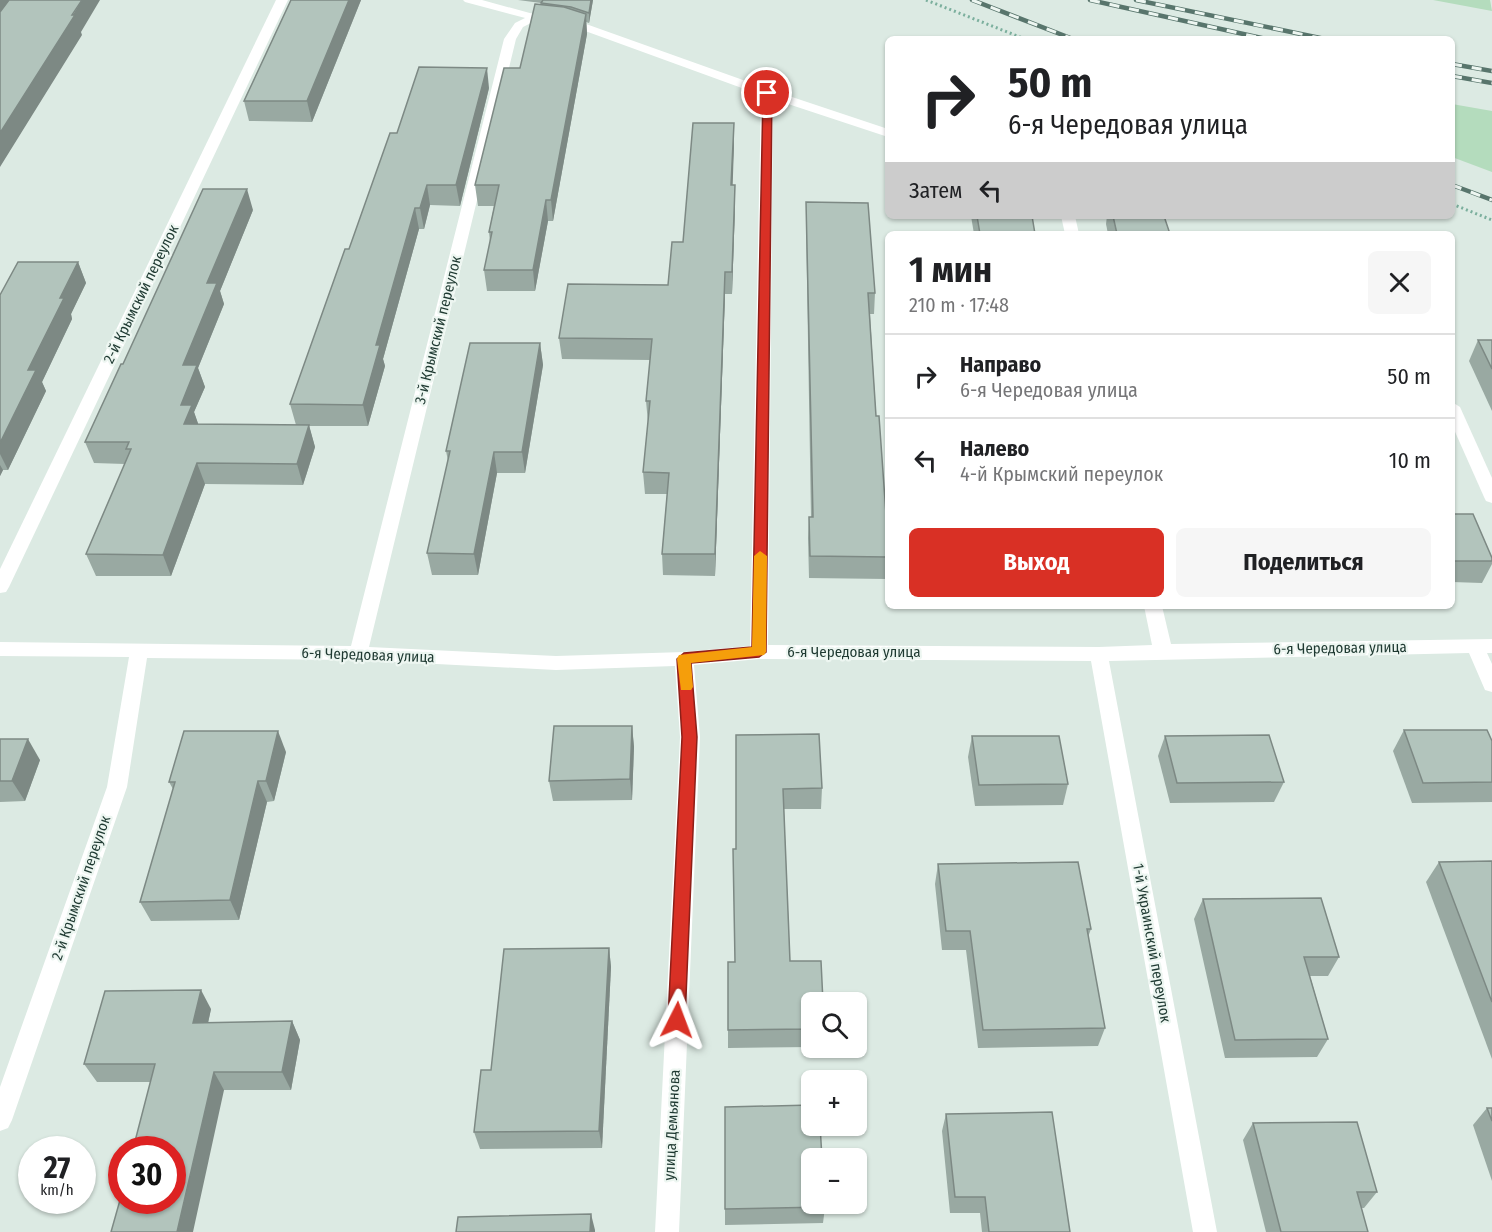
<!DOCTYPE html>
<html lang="ru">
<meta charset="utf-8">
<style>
:root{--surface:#fff;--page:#f6f6f6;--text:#202124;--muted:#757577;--line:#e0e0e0;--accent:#d93025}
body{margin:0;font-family:"Fira Sans Condensed",sans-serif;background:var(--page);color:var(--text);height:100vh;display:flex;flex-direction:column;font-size:22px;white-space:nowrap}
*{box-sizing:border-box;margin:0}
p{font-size:20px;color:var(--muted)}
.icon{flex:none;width:33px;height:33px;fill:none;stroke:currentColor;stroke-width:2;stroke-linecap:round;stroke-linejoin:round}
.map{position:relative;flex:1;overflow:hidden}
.drawer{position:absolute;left:885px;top:231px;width:570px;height:378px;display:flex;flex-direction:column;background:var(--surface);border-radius:9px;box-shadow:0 2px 4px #0004}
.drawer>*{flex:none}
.top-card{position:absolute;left:885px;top:36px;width:570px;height:183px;border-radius:9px;box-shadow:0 2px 4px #0004;background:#fff;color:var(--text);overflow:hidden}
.buttons{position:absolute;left:801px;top:992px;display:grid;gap:12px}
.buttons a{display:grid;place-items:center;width:66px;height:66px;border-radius:9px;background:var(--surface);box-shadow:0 2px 4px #0004;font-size:30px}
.speed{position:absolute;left:18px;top:1136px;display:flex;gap:12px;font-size:30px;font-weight:700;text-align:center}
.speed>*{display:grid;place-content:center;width:78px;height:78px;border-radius:50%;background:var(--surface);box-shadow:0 2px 4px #0004;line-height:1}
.speed small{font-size:15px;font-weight:400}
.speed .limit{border:9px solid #d22;background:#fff;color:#111}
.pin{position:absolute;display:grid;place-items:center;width:51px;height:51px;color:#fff;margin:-26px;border:3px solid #fff;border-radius:50%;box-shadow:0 2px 6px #0007}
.me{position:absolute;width:66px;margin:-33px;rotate:3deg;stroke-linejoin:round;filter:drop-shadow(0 0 4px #0008)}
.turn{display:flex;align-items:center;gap:21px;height:126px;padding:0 24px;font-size:27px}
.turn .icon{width:78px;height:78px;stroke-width:2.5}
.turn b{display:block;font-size:42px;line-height:51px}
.then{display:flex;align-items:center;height:57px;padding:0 24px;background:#0003;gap:12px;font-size:22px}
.round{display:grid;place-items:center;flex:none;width:63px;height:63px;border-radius:9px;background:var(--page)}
.overview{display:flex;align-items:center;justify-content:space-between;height:102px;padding:0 24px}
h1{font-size:36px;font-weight:700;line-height:45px}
.action{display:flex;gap:12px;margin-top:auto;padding:12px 24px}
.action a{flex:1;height:69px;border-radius:9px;background:var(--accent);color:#fff;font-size:24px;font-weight:700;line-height:69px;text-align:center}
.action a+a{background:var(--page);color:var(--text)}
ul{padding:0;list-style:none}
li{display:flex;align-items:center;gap:18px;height:84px;padding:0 24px;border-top:2px solid var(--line)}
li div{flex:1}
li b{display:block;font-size:22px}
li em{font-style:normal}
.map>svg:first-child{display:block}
.green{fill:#b4dcbd}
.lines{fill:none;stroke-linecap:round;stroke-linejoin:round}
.path{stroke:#7baf9d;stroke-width:3;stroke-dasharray:2 3;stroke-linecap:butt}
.lane{fill:#fff;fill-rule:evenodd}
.street{fill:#fff;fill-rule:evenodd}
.rail-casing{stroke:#58756c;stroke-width:4.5}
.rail{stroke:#edf6f1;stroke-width:3;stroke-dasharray:10;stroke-linecap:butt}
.wall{fill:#99a9a2}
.shaded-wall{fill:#7d8984}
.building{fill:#b2c4bc;stroke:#7d8984;stroke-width:1.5}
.route{fill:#d93025;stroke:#8d1f18;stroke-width:1.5}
.slow{fill:#f59e0b}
.labels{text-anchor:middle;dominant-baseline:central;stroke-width:4.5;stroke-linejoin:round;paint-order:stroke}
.street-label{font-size:15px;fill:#1e3931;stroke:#edf6f1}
</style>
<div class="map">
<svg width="1492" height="1232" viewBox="0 0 1492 1232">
<rect width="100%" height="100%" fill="#dceae3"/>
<g class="green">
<polygon points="1433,0 1490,0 1492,11"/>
<polygon points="1452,104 1492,111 1492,172 1452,157"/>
</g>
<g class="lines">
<g class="path">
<polyline points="926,0 1025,39"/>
<polyline points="1452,204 1492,220"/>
</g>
<polygon class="lane" points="463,0 482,0 537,15 539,17 533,20 465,2"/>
<g class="street">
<polygon points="276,0 288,0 9,587 6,592 0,593 0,569"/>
<path d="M533 14 572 19 771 90 888 129V137L773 99 768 645 1099 647 1152 645 1144 606H1162L1171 644 1492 639V653H1487L1492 664V692L1485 690 1469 653 1109 661 1217 1232H1193L1091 661 759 659 694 665 700 737 679 1232H655L680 737 675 666 556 670 358 660 147 658 127 787 12 1120 8 1128 0 1131V1087L107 787 129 657 0 656V642L351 646 504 39 515 23ZM535 21 566 24 761 95 750 646 684 652 556 656 369 647 516 39 523 27Z"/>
<polygon points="1061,216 1075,216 1079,234 1065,234"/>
<polygon points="1452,402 1460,407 1492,478 1492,503 1486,501 1484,497 1452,425"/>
</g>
<defs>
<g id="rail">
<polyline points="972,0 1073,39"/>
<polyline points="1090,0 1266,39"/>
<polyline points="1136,0 1325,39"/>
<polyline points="1452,64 1492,71"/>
<polyline points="1452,76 1492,83"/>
<polyline points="1452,185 1492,200"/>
</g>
</defs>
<use href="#rail" class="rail-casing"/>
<use href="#rail" class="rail"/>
</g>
<g class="wall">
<polygon points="291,0 361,0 312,122 249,121 244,101"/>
<polygon points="518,0 593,0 589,23 586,22 587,34 553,221 548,221 535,291 487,291 484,270 490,242 489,232 494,206 478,206 475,185 520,68 541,4 541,3"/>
<polygon points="489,88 460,206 430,205 424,229 419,229 383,359 385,366 368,426 309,426 315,447 303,485 205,484 171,576 96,576 86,554 125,464 94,463 85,442 123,364 253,210 220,291 224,304 198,368 205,387 194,412 198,424 296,425 290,404 349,249 397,133"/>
<polygon points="734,144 732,185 735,185 735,206 732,294 725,294 715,576 663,575 662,554 667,494 645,494 643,472 648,423 646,401 650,360 562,359 559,338 668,285 683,242"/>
<polygon points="806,202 875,293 874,314 870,314 876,416 888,542 888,567 887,579 809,578 808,538 809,517 811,517 806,223"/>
<polygon points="971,216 1032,216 1035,234 974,234"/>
<polygon points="1107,216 1164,216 1170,234 1108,234 1106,224"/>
<polygon points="78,262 86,283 71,314 72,319 42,382 46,391 8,470 3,470 0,476 0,295"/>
<polygon points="1478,340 1492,340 1492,411 1469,361"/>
<polygon points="540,343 543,365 525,473 497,473 478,575 432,575 427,553 448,461 446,451"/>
<polygon points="1452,514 1492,558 1492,564 1482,583 1452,582"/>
<polygon points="632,726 634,747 632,800 553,801 549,781"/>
<polygon points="1404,730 1492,741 1492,802 1412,803 1393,751"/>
<polygon points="736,735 822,788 821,809 784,809 790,961 812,1002 812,1047 728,1048 728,1030 735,962 736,849"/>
<polygon points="972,736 1068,784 1063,805 975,806 968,757"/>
<polygon points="1165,736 1284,782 1274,802 1170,803 1158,756"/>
<polygon points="0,739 40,760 25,801 0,802"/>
<polygon points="286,752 274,801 267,802 239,920 151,921 140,902 173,789 169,782"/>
<polygon points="1492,861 1492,1059 1426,882 1439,862"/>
<polygon points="938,864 1091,929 1088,937 1105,1028 1098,1046 978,1048 966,950 942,950 935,884"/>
<polygon points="1203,899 1339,957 1328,976 1310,976 1328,1039 1317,1057 1225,1058 1194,919"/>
<polygon points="609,948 611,967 602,1148 480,1149 474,1132"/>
<polygon points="211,1009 208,1023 292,1021 300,1040 291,1090 224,1090 150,1082 97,1082 84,1064"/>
<polygon points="1487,1108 1492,1108 1492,1181 1473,1125"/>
<polygon points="946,1114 1070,1232 982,1232 980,1213 950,1213 942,1131"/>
<polygon points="1253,1123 1377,1192 1364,1208 1361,1208 1368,1232 1266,1232 1243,1140"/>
<polygon points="825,1207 823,1223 725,1225 725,1209"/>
</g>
<g class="shaded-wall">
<polygon points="0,0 12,0 0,18"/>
<polygon points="82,0 100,0 81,32 82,35 0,167 0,133"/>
<polygon points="349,0 361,0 312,122 307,101"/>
<polygon points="591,0 593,0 589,23 589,13"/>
<polygon points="586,14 587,34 553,221 551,200"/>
<polygon points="487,68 489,88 460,206 456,185"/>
<polygon points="734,123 734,144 732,206 731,185"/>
<polygon points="427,185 430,205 424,229 420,208"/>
<polygon points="735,185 735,206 732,294 732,272"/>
<polygon points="247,189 253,210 220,291 224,304 198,368 205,387 194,412 199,426 184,424 181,405 183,365 207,283"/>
<polygon points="546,200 548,221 535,291 533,270"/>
<polygon points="415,208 419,229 383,359 385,366 368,426 363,405 376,345"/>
<polygon points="78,262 86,283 71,314 72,319 42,382 46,391 8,470 0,454 0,443 28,370 60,298"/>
<polygon points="725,272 725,294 715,576 715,554"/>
<polygon points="540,343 543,365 525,473 522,452"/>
<polygon points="309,425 315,447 303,485 297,464"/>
<polygon points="494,452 497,473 478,575 474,554"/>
<polygon points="197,463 205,484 171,576 163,555"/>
<polygon points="0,465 3,470 0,476"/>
<polygon points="632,726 634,747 632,800 630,779"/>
<polygon points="278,731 286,752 274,801 266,781"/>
<polygon points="28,739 40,760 25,801 12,781"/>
<polygon points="258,781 267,802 239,920 230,900"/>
<polygon points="609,948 611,967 602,1148 599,1131"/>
<polygon points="201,990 211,1009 204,1041 193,1023"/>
<polygon points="292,1021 300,1040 291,1090 282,1072"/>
<polygon points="214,1072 224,1090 193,1232 177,1232"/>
<polygon points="591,1214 595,1230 595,1232 590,1232"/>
</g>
<g class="building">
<polygon points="9,0 82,0 72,15 75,15 0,133 0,12"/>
<polygon points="291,0 349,0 307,101 244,101"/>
<polygon points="543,0 591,0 589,13 571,7 541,3"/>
<polygon points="535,4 564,7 586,14 551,200 546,200 533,270 484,270 492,232 489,232 499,185 475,185 504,68 520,68"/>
<polygon points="419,67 487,68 456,185 427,185 420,208 415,208 376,345 380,345 363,405 290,404 345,249 349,249 390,133 397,133"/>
<polygon points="693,123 734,123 731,185 735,185 732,272 725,272 715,554 662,554 669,473 643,472 650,401 646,401 652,339 559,338 568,284 668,285 672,242 683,242"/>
<polygon points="203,189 247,189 207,283 217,283 183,365 197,365 181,405 192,405 184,424 309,425 297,464 197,463 163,555 86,554 131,449 126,449 129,442 85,442 121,364 123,364"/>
<polygon points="806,202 868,203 875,293 868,293 876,416 879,416 888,542 888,557 810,556 809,517 813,517"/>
<polygon points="977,216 1032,216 1035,234 980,234"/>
<polygon points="1113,216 1164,216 1170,234 1117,234"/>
<polygon points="18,262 78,262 60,298 64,298 28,370 36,370 0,443 0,295"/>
<polygon points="1478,340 1492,340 1492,369"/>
<polygon points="470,343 540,343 522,452 494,452 474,554 427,553 450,451 446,451"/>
<polygon points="1452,514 1473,514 1492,558 1492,561 1452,561"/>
<polygon points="554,726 632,726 630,779 549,781"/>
<polygon points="1404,730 1487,730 1492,741 1492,782 1423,783"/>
<polygon points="184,731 278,731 266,781 258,781 230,900 140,902 175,782 169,782"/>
<polygon points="819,734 822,788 783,789 790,961 821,961 823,1002 812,1002 812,1029 728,1030 728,962 735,962 733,849 736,849 736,735"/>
<polygon points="1269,735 1284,782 1177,783 1165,736"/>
<polygon points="972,736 1059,736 1068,784 979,785"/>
<polygon points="0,739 28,739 12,781 0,781"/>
<polygon points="1492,861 1492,1002 1439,862"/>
<polygon points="1078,862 1091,929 1087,929 1105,1028 983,1030 970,931 946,931 938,864"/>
<polygon points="1321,898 1339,957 1304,957 1328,1039 1235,1040 1203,899"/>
<polygon points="609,948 599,1131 474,1132 481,1070 491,1070 504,949"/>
<polygon points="201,990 193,1023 292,1021 282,1072 214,1072 177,1232 111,1232 122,1193 122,1200 172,1200 172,1149 133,1149 155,1064 84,1064 105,991"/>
<polygon points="812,1105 812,1125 820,1125 822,1158 812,1158 812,1203 824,1203 825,1207 725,1209 725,1107"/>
<polygon points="1487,1108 1492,1108 1492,1121"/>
<polygon points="1052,1112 1070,1232 989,1232 985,1197 955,1197 946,1114"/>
<polygon points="1357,1122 1377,1192 1357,1192 1368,1232 1281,1232 1253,1123"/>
<polygon points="591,1214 590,1232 456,1232 458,1217"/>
</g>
<polygon class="route" points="767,90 772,93 766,652 759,657 691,663 697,737 685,1020 683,1025 677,1028 671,1025 668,1020 682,737 677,659 684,653 752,647 763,93"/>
<polygon class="slow" points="760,551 767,556 766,652 764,655 691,663 693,687 691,690 681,690 677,659 679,655 752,647 754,556"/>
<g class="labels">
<g class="street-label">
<text transform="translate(141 294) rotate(-64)">2-й Крымский переулок</text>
<text transform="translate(438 330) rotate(-76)">3-й Крымский переулок</text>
<text transform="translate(1340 648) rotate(-1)">6-я Чередовая улица</text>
<text x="854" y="652">6-я Чередовая улица</text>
<text transform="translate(368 655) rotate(2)">6-я Чередовая улица</text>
<text transform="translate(81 888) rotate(-71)">2-й Крымский переулок</text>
<text transform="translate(1152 943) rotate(80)">1-й Украинский переулок</text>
<text transform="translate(672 1125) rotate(-87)">улица Демьянова</text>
</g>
</g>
</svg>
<div class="buttons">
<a><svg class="icon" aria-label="search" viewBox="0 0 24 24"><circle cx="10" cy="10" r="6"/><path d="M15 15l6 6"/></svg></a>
<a>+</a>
<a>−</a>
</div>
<div class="speed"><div>27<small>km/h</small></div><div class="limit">30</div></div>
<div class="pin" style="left:767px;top:93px;background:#d93025"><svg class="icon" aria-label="arrive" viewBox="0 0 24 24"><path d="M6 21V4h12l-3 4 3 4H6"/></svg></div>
<svg class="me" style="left:677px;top:1020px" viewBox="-20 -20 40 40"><path d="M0-17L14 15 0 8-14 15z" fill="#d93025" stroke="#fff" stroke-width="4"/></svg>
<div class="top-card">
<div class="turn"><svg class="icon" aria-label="right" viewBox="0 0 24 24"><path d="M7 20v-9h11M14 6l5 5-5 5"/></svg><div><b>50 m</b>6-я Чередовая улица</div></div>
<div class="then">Затем<svg class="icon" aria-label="left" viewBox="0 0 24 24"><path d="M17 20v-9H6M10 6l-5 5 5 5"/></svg></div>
</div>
<section class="drawer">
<div class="overview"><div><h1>1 мин</h1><p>210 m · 17:48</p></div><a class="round"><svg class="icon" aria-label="close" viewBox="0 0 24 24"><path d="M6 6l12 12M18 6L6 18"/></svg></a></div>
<ul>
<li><svg class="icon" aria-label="right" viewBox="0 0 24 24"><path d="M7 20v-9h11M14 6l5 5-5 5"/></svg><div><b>Направо</b><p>6-я Чередовая улица</p></div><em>50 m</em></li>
<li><svg class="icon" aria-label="left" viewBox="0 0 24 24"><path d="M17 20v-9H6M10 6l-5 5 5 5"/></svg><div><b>Налево</b><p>4-й Крымский переулок</p></div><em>10 m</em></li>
</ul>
<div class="action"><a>Выход</a><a>Поделиться</a></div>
</section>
</div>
